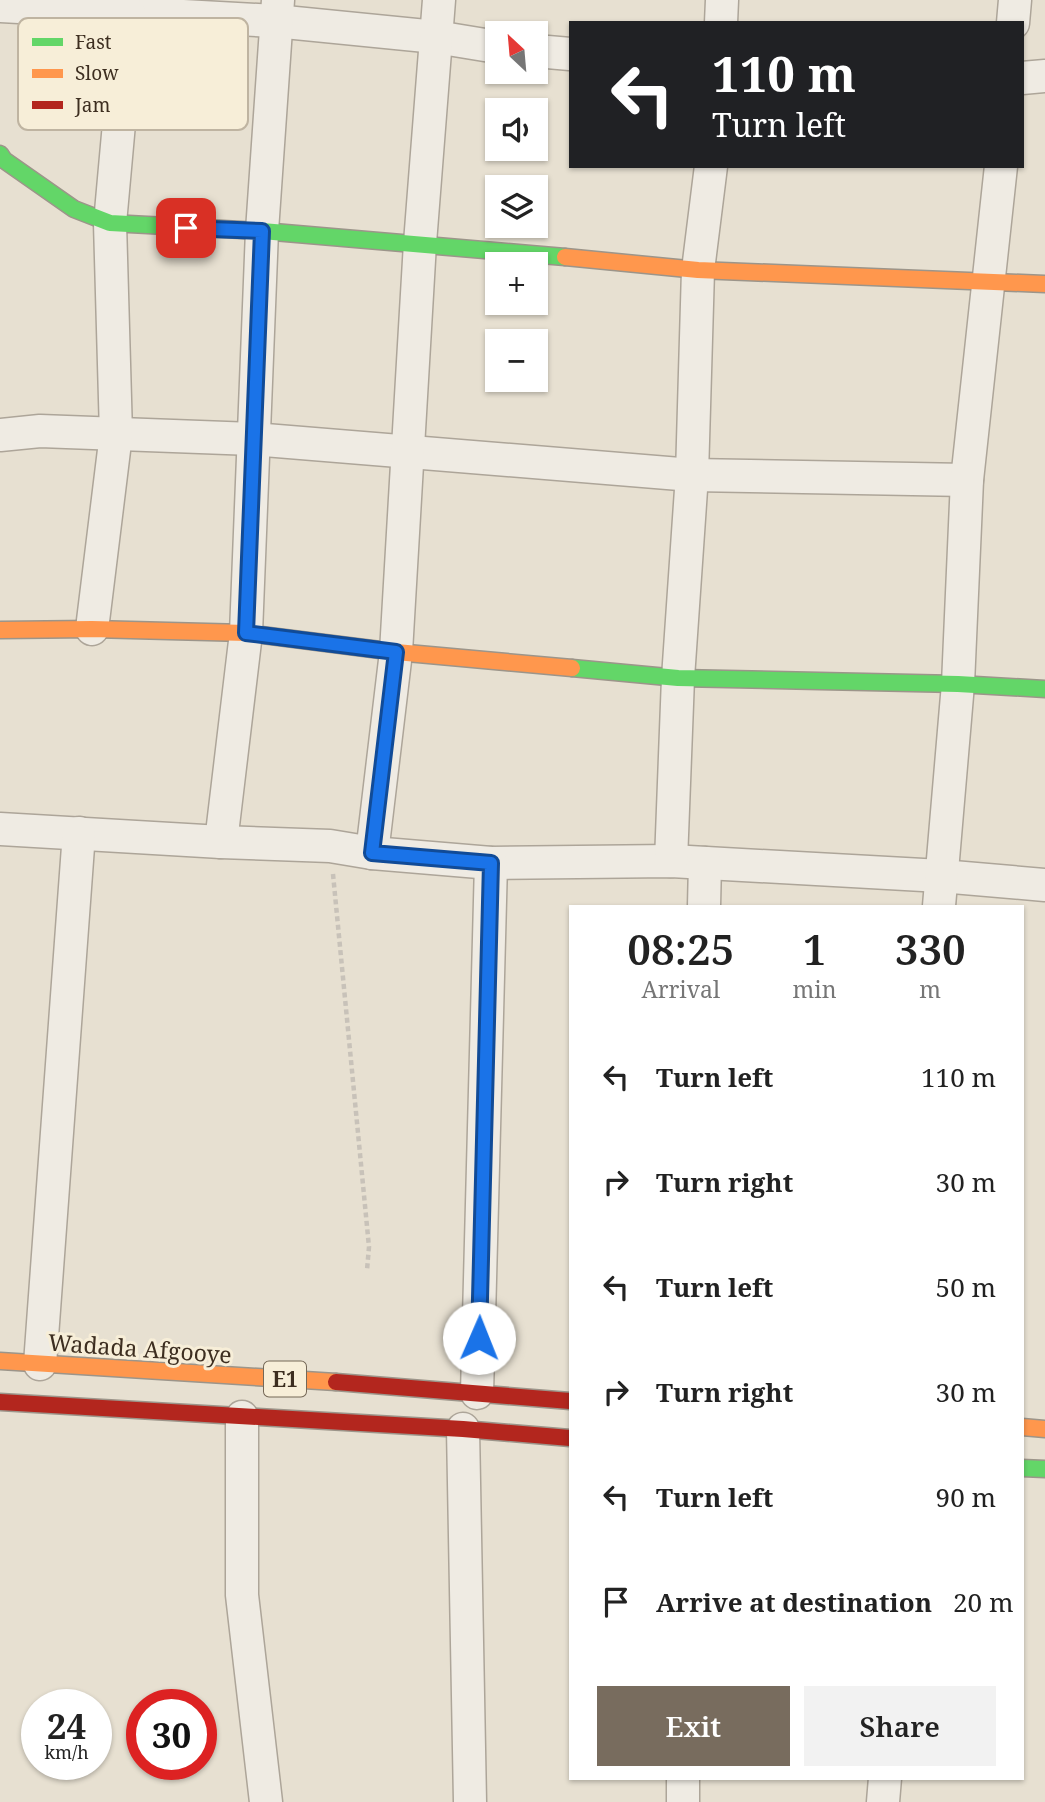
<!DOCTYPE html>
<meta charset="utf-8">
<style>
:root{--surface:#fff;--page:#f2f2f2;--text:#222;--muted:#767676;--accent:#786c5e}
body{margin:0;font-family:"Noto Serif",serif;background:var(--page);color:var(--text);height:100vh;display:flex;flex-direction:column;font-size:26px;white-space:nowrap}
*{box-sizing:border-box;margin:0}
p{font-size:23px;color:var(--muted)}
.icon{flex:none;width:38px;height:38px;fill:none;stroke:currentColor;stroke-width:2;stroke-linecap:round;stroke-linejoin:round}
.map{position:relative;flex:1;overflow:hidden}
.side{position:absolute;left:569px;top:905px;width:455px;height:875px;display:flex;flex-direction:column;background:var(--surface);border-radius:0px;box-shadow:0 2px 5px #0004}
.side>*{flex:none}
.banner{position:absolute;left:569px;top:21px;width:455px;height:147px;border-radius:0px;box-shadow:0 2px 5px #0004;background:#202124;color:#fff;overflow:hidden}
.needle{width:46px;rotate:334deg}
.tools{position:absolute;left:485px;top:21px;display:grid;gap:14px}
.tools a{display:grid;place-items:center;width:63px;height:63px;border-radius:0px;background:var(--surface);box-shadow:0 2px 5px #0004;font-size:35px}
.speed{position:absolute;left:21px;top:1689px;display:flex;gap:14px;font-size:35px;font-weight:700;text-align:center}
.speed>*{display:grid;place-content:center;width:91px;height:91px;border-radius:50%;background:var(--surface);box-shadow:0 2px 5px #0004;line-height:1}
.speed small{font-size:18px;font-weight:400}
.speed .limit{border:10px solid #d22;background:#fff;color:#111}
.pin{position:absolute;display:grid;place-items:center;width:60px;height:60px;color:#fff;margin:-30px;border-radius:14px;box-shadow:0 4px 10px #0006}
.me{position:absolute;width:77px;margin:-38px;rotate:1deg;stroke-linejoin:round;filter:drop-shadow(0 0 5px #0008)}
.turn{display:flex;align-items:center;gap:24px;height:147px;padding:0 28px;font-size:32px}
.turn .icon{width:91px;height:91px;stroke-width:2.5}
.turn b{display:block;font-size:49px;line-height:60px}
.eta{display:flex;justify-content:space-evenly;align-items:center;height:119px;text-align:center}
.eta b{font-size:42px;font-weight:600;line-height:49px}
.button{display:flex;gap:14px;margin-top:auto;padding:14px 28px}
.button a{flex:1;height:80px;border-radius:0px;background:var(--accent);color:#fff;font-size:28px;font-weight:600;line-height:80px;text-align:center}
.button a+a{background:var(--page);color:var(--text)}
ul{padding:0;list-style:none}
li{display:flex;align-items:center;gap:21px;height:105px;padding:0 28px}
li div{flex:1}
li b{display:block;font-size:26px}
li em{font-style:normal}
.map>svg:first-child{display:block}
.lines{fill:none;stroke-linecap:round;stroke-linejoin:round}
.street-casing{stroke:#ada599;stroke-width:35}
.fast-casing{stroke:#9c958a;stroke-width:19}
.slow-casing{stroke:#9c958a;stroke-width:19}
.jam-casing{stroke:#9c958a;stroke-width:19}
.path{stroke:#c8c2b9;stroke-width:4.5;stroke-dasharray:5 3.5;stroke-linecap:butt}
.street{stroke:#efebe3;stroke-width:32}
.fast{stroke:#63d668;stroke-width:16}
.slow{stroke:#ff974d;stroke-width:16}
.jam{stroke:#b3261e;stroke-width:16}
.route-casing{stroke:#114b97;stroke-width:18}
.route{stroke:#1a73e8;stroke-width:12}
.labels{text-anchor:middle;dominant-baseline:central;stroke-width:6;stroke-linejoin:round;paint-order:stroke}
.shield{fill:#f7eed8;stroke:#756857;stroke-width:2}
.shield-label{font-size:21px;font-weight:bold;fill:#3d2e20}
.street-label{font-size:23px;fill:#3d2e20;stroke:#f7eed8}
.key{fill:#f7eed8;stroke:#bfb4a1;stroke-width:2}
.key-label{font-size:19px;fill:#3d2e20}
</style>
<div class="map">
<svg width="1045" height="1802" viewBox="0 0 1045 1802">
<rect width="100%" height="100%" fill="#e7e0d1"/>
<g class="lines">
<defs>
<g id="street">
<polyline points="0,6 275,21 436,37 497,47"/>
<polyline points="721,23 722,0"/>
<polyline points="1013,23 1015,0"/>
<polyline points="536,51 570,54"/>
<polyline points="1022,78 1045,76"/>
<polyline points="0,435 40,431 253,439 692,475 967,480"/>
<polyline points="92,629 116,434 110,223 129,13"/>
<polyline points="0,829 221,842 330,846 372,853 491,863 671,861 941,876 1045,885"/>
<polyline points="221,842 246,633 262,231 278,0"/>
<polyline points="372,853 396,652 420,243 439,0"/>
<polyline points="671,861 678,678 692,475 698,270 711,166"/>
<polyline points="704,906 705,863"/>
<polyline points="939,906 958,684 967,480 1001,166"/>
<polyline points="40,1364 79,833"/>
<polyline points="477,1393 491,863"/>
<polyline points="242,1417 242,1595 266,1802"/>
<polyline points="463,1429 470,1802"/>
<polyline points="683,1802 683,1778"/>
<polyline points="883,1802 885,1778"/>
</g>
<g id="fast">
<polyline points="0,154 4,160 74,209 110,223 262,231 565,257"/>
<polyline points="572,668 678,678 958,684 1045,689"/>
<polyline points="1022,1468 1045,1469"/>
</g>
<g id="slow">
<polyline points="565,257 698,270 1045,284"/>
<polyline points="0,630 92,629 246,633 396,652 572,668"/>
<polyline points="0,1361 336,1382"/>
<polyline points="1022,1427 1045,1429"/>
</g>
<g id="jam">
<polyline points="336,1382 570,1401"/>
<polyline points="0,1402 463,1429 570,1438"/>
</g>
</defs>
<use href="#street" class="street-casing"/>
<use href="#fast" class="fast-casing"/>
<use href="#slow" class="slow-casing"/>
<use href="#jam" class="jam-casing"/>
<polyline class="path" points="333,874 369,1247 367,1270"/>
<use href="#street" class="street"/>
<use href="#fast" class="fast"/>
<use href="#slow" class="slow"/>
<use href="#jam" class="jam"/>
</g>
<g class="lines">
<defs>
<polyline id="route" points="186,228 262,231 246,633 396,652 372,853 491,863 479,1338"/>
</defs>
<use href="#route" class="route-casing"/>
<use href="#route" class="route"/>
</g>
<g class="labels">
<rect class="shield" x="264" y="1361.5" width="42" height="35" rx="5"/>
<g class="shield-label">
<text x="285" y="1379">E1</text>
</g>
<g class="street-label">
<text transform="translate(140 1348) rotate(4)">Wadada Afgooye</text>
</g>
</g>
<rect x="18" y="18" width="230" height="112" rx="10" class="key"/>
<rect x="32" y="38" width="31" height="8" fill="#63d668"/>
<rect x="32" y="69" width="31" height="9" fill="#ff974d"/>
<rect x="32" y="101" width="31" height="8" fill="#b3261e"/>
<g class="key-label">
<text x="75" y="49">Fast</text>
<text x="75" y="80">Slow</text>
<text x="75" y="112">Jam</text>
</g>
</svg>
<div class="tools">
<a><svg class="needle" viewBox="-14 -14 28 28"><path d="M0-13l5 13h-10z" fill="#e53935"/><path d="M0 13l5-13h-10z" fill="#767676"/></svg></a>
<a><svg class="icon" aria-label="sound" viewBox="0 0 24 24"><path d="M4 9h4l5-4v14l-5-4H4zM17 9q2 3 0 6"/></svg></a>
<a><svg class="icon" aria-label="layers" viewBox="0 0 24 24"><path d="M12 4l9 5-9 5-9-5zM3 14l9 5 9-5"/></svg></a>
<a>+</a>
<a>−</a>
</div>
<div class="speed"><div>24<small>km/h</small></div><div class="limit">30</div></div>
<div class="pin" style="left:186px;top:228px;background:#d93025"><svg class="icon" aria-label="arrive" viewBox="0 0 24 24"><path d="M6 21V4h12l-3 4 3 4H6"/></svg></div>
<svg class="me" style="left:479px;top:1338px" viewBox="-20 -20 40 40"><circle r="19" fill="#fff"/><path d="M0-13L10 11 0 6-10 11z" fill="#1a73e8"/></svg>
<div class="banner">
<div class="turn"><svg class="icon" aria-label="left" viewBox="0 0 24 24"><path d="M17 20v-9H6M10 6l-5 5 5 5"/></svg><div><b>110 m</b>Turn left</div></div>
</div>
<section class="side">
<div class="eta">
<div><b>08:25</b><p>Arrival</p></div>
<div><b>1</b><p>min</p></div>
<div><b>330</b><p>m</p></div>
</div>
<ul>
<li><svg class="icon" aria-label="left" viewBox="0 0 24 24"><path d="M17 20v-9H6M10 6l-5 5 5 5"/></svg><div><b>Turn left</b></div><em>110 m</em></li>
<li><svg class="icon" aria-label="right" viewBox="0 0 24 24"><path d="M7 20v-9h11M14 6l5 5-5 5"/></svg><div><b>Turn right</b></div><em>30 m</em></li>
<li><svg class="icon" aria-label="left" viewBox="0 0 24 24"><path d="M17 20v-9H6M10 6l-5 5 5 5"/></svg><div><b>Turn left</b></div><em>50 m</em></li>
<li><svg class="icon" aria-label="right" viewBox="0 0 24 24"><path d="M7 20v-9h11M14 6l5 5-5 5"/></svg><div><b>Turn right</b></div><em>30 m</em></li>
<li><svg class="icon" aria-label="left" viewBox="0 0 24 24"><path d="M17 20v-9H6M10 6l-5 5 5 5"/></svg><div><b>Turn left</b></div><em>90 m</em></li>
<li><svg class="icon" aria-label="arrive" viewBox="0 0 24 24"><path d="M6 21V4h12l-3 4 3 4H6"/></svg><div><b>Arrive at destination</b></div><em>20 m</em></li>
</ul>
<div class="button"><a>Exit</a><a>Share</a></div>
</section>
</div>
